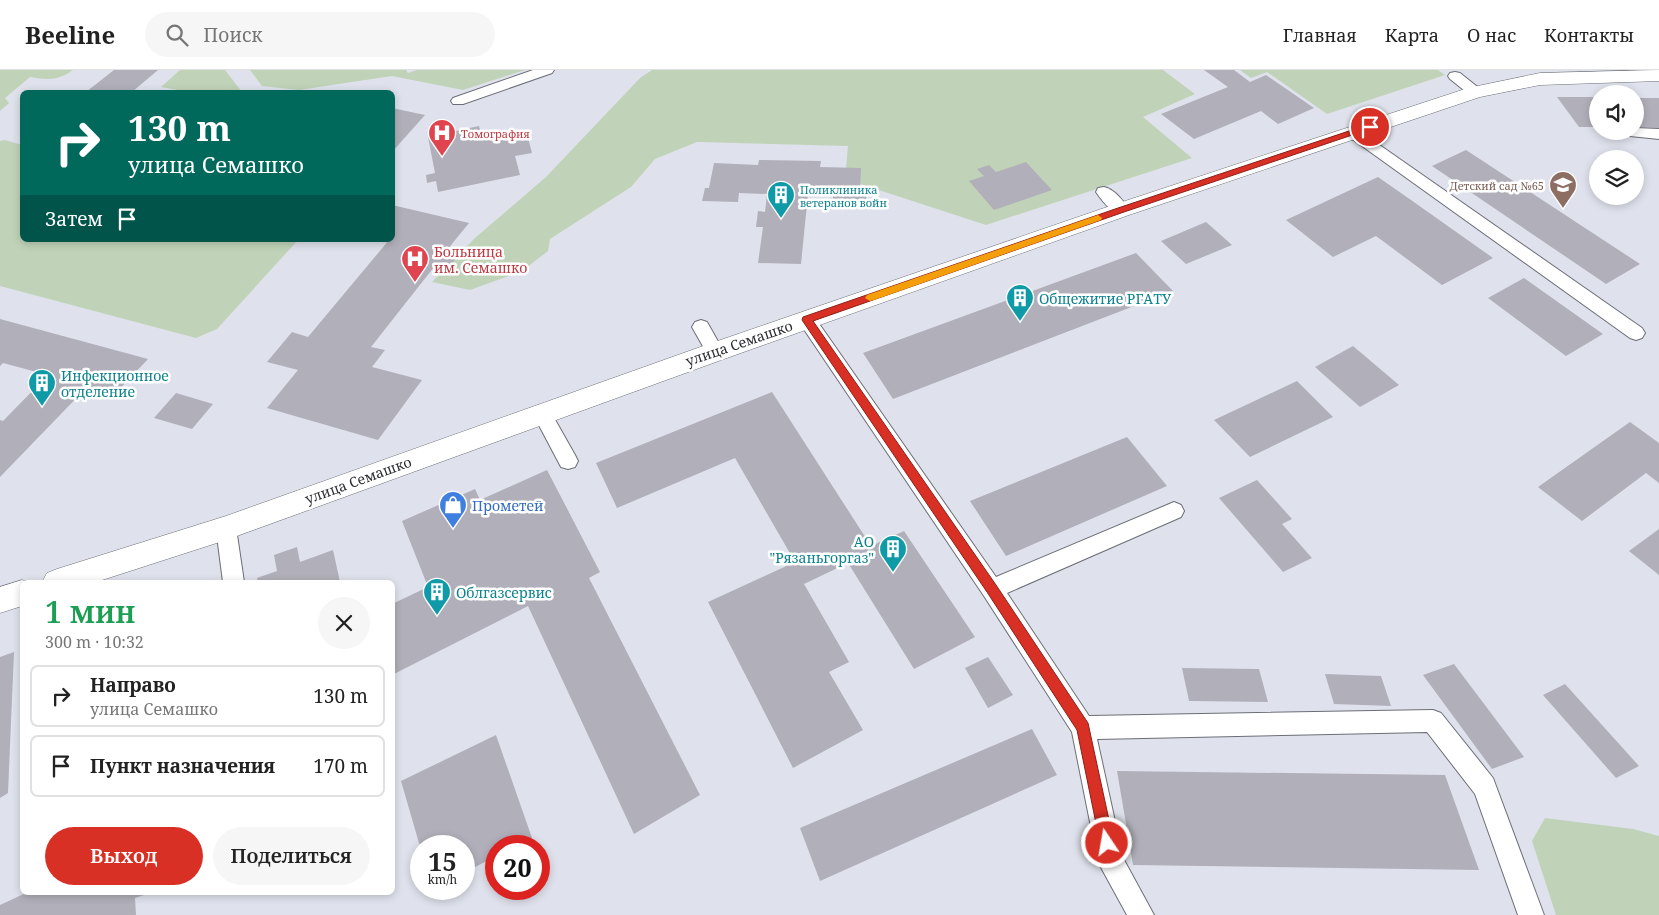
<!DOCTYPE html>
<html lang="ru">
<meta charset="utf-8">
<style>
:root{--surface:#fff;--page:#f6f6f6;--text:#222;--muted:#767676;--line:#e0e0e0;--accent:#d93025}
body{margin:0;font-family:"Noto Serif",serif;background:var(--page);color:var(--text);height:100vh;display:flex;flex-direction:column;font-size:19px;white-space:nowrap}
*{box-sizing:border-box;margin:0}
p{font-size:16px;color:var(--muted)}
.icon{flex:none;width:28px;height:28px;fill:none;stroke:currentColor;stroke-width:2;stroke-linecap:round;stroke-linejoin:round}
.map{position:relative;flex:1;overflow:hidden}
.details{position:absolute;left:20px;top:510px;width:375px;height:315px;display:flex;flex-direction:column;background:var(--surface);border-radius:8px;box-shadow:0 2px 8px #0003}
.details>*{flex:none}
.hud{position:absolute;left:20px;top:20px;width:375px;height:152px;border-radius:8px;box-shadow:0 2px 8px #0003;background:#00695c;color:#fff;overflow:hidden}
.tools{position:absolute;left:1589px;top:15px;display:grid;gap:10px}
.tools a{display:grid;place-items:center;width:55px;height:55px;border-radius:50%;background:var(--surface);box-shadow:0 2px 8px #0003;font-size:25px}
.speed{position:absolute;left:410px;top:765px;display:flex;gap:10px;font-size:25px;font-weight:700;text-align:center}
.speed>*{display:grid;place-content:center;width:65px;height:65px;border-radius:50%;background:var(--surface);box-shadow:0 2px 8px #0003;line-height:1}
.speed small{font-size:12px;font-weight:400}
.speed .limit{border:8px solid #d22;background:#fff;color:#111}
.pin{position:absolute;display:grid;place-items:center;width:42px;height:42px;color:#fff;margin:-21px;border:2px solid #fff;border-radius:50%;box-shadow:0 1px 5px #0007}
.me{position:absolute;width:55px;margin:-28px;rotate:348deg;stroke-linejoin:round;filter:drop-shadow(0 0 4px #0008)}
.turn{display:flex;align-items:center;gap:18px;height:105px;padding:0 25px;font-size:22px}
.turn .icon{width:65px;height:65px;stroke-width:2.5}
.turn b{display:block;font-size:35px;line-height:42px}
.then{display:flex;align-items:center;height:48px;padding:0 25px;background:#0003;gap:10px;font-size:19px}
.round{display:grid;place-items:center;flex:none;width:52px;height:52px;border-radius:26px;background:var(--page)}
.summary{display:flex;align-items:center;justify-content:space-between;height:85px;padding:0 25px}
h1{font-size:30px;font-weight:600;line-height:38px;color:#1e9e55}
.button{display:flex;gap:10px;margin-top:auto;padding:10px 25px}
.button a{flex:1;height:58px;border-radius:30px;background:var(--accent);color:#fff;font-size:20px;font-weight:600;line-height:58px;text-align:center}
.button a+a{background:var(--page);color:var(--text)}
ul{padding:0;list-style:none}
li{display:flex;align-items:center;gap:15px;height:62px;margin:0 10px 8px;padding:0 15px;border:2px solid var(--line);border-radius:8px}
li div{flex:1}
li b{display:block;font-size:19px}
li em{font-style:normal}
header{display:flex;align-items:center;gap:30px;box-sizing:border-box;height:70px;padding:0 25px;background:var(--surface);border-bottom:1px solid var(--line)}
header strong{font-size:24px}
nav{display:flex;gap:28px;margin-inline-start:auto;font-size:18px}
.search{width:350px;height:45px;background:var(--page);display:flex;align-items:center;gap:12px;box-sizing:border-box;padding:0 18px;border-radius:28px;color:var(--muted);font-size:19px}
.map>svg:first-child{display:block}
.green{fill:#c0d3b8}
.building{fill:#b1afb9}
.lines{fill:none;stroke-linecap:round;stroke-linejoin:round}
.service-casing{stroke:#6c6e77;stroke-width:2}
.minor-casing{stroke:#6c6e77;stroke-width:1}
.service{fill:#fff;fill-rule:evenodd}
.minor{fill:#fff;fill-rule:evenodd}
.route{fill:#d93025;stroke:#8d1f18}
.slow{fill:#f59e0b}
.labels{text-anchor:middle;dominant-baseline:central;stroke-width:5;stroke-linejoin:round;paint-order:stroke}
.far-health-label{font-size:11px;fill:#be3a42;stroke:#fff;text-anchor:start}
.far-education-label{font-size:11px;fill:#785e54;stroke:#fff;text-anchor:end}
.far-culture-label{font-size:11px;fill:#0d838f;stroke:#fff;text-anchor:start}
.health-label{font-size:14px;fill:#be3a42;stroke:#fff;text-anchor:start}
.culture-label{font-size:14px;fill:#0d838f;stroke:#fff;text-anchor:start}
.street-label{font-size:14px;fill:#2c2d31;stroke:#fff}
.shop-label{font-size:14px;fill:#366cbe;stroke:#fff;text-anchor:start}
</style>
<header>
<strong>Beeline</strong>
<div class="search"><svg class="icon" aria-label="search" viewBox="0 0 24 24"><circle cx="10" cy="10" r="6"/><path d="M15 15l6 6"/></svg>Поиск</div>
<nav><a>Главная</a><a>Карта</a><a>О нас</a><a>Контакты</a></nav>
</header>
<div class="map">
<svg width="1659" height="845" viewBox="0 0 1659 845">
<rect width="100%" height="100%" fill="#dfe2ec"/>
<g class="green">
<path d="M0 0H73C58 11 47 10 30 7L5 28 9 33 0 41Z"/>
<polygon points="180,0 225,0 242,22 188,22 161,17"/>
<polygon points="250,0 406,0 408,3 417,0 525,0 463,20 392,6 299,20 262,16"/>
<polygon points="652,0 1163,0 1195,24 1143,47 1192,88 986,155 845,109 848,76 697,72 655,89 631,117 550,169 548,181 522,201 470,220 432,212 475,168 546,107 640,8"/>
<polygon points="1240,0 1438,0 1445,5 1327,44 1267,2 1251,8"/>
<polygon points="5,70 22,75 22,170 298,170 217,259 196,268 0,216 0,71"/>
<polygon points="1545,748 1633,759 1659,766 1659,845 1556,845 1532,771"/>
</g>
<g class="building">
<polygon points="114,0 158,0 132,22 86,22"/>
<polygon points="1204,0 1234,0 1250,12 1266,5 1314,38 1278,54 1261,41 1194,69 1161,44 1228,17"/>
<polygon points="1557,27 1598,27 1598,57 1579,57"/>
<polygon points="1635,28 1659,28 1659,58 1635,57"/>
<polygon points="392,38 425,45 392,82"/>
<polygon points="479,56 482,69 526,60 532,83 515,86 520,105 438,122 436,111 427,113 426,105 435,103 428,67"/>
<polygon points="1466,80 1640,194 1606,214 1432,96"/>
<polygon points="759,90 821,91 820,97 861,98 860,121 866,121 866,133 833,132 833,125 808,124 801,194 758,193 763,157 756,157 758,141 765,142 767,124 739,123 738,132 702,131 705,118 709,118 714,93 758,95"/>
<polygon points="1026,92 1052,120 994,140 969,111 984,106 977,99 989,95 996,102"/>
<polygon points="1378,107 1411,130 1493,188 1442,215 1376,166 1333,187 1286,150"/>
<polygon points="392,135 469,153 447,180 460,183 447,200 434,197 371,277 385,280 372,297 422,310 378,370 267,338 298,300 267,292 292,262 308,267 389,170 392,170"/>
<polygon points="1206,152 1232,175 1186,194 1161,171"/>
<polygon points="1136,183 1173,221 893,329 863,283"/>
<polygon points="1524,208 1603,264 1566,286 1488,228"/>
<polygon points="0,249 148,289 115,324 88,316 0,407 0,350 3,351 48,305 3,293 0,296"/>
<polygon points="1353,276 1399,315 1360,337 1315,297"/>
<polygon points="1297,311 1333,347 1250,387 1214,350"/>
<polygon points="772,322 871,476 904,461 975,567 914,599 848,493 804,514 849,592 829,602 863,660 793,698 708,532 795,492 735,388 617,438 596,393"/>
<polygon points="176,323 213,334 192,359 154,348"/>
<polygon points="1630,352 1659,373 1659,413 1646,403 1582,451 1538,417"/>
<polygon points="1127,367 1167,416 1006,486 970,431"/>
<polygon points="547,400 600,502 589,508 700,725 634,764 528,536 392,605 392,534 428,517 402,451 475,419 480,430"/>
<polygon points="1257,410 1292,449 1282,454 1312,488 1283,502 1219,428"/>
<polygon points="1659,459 1659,505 1629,481"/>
<polygon points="297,477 300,492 333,480 340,512 258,512 257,508 277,501 274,485"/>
<polygon points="14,582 8,723 0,728 0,587"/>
<polygon points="988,587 1013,625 988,638 965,598"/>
<polygon points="1454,594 1524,687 1492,699 1423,605"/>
<polygon points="1182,598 1259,599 1268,632 1189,631"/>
<polygon points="1325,604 1381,606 1391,636 1334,634"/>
<polygon points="1565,614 1639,696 1616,708 1543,625"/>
<polygon points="1032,659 1057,705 820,811 800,758"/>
<polygon points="496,665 532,768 516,776 496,776 496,786 464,803 464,776 421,776 421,780 401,711"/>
<polygon points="1117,701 1445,705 1479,800 1133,795"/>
<polygon points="28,822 149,822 150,823 135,828 136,845 0,845 0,835"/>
</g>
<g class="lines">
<defs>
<g id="service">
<polygon points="533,0 554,0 552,3 463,34 453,34 451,31 453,28"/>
<polygon points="1455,2 1460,3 1480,19 1482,22 1480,25 1470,25 1450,9 1448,6 1450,3"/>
<polygon points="1353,58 1358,60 1642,258 1645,263 1642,268 1636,270 1630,268 1348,66 1346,63 1348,60"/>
<polygon points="1635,58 1659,59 1659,69 1630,66 1628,63 1635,61"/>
<path d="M1104 117C1114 119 1124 131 1129 140L1127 144C1114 147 1103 132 1096 122L1098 118Z"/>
<polygon points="807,244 813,245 996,507 1167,435 1174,432 1181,435 1184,441 1181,447 1007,523 1089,646 1433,640 1441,643 1493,708 1544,845 1518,845 1475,724 1427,662 1097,669 1123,788 1154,845 1127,845 1098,792 1072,662 984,526 801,255 798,250 801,245"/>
<polygon points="701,250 707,252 724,282 721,287 715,289 709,287 692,257 695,252"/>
<polygon points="542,337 549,339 575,385 578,391 575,397 568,399 561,397 533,344 535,339"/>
<polygon points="226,449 233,452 236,458 244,512 223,512 216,458 219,452"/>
</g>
<g id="minor">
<polygon points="1659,0 1659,11 1540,15 1480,27 1129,145 724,289 226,470 96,512 42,512 47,503 57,499 226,446 706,275 1113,135 1468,18 1540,3"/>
<polygon points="22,510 29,512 22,512 22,536 0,543 0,517"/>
</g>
</defs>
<use href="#service" class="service-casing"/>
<use href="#minor" class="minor-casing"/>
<use href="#service" class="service"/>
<use href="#minor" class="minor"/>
</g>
<polygon class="route" points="1370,54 1373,55 1373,58 1124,142 813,251 996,515 1088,653 1114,773 1112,778 1107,780 1102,778 1100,773 1077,660 987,522 802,250 803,247 1118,138"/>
<polygon class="slow" points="1098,145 1102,148 1101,150 874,230 870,231 865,228 867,225"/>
<defs>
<symbol id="hospital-pin" viewBox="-11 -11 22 30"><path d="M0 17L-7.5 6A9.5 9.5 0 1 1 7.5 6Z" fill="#e0444e" stroke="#fff"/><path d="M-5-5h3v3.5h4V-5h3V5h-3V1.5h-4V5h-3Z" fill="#fff"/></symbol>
<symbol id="school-pin" viewBox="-11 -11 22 30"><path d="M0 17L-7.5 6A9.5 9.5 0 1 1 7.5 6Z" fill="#8d6e63" stroke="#fff"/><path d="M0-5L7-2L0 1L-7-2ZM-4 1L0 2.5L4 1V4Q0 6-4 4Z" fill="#fff"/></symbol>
<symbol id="building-pin" viewBox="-11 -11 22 30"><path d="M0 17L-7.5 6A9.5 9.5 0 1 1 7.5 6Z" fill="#0f9aa8" stroke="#fff"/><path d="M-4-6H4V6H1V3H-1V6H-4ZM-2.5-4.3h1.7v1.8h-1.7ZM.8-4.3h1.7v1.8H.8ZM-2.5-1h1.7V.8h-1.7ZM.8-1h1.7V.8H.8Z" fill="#fff"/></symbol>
<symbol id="shop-pin" viewBox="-11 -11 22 30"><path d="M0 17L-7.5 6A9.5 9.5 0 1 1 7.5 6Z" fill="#3f7fe0" stroke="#fff"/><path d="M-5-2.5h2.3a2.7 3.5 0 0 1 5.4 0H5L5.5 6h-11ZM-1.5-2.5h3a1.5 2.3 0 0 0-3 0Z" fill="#fff"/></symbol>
</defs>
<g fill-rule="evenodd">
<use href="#hospital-pin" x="426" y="47" width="32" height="43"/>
<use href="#school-pin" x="1547" y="99" width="32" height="43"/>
<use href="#building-pin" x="765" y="109" width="32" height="43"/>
<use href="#hospital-pin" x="399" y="173" width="32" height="43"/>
<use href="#building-pin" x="1004" y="212" width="32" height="43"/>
<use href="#building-pin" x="26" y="297" width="32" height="43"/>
<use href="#shop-pin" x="437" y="419" width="32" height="43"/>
<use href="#building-pin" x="877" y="463" width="32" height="43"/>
<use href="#building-pin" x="421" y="506" width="32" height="43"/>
</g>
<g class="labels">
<g class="far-health-label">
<text x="461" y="63">Томография</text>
</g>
<g class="far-education-label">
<text x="1544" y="115">Детский сад №65</text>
</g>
<g class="far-culture-label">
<text x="800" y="119">Поликлиника<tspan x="800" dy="13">ветеранов войн</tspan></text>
</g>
<g class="health-label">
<text x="434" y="181">Больница<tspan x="434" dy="16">им. Семашко</tspan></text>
</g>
<g class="culture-label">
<text x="1039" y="228">Общежитие РГАТУ</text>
<text x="61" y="305">Инфекционное<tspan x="61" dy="16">отделение</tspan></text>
<text x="874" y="471" text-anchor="end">АО<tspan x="874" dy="16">"Рязаньгоргаз"</tspan></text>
<text x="456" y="522">Облгазсервис</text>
</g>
<g class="street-label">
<text transform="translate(739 273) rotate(-19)">улица Семашко</text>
<text transform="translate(358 410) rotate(-20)">улица Семашко</text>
</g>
<g class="shop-label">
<text x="472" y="435">Прометей</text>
</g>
</g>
</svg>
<div class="tools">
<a><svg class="icon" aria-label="sound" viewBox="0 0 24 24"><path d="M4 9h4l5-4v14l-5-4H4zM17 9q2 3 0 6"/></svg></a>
<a><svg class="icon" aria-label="layers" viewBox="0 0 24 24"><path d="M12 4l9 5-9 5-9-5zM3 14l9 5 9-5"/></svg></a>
</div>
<div class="speed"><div>15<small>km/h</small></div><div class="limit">20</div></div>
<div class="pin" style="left:1370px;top:57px;background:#d93025"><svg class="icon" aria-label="arrive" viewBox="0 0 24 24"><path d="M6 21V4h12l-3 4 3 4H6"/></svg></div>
<svg class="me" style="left:1107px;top:773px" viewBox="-20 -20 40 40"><circle r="17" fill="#d93025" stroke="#fff" stroke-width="3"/><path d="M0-11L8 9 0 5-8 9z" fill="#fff"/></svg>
<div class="hud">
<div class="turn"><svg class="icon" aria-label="right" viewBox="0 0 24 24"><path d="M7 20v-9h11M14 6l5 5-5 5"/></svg><div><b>130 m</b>улица Семашко</div></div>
<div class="then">Затем<svg class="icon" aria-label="arrive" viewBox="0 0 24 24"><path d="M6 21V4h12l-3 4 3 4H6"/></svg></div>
</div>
<section class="details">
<div class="summary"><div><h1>1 мин</h1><p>300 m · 10:32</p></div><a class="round"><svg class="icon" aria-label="close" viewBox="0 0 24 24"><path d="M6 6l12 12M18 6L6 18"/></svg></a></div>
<ul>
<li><svg class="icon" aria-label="right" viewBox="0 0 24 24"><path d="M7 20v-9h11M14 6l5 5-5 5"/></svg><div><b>Направо</b><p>улица Семашко</p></div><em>130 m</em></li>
<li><svg class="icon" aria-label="arrive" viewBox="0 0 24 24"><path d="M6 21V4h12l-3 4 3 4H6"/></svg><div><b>Пункт назначения</b></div><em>170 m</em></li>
</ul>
<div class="button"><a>Выход</a><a>Поделиться</a></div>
</section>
</div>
